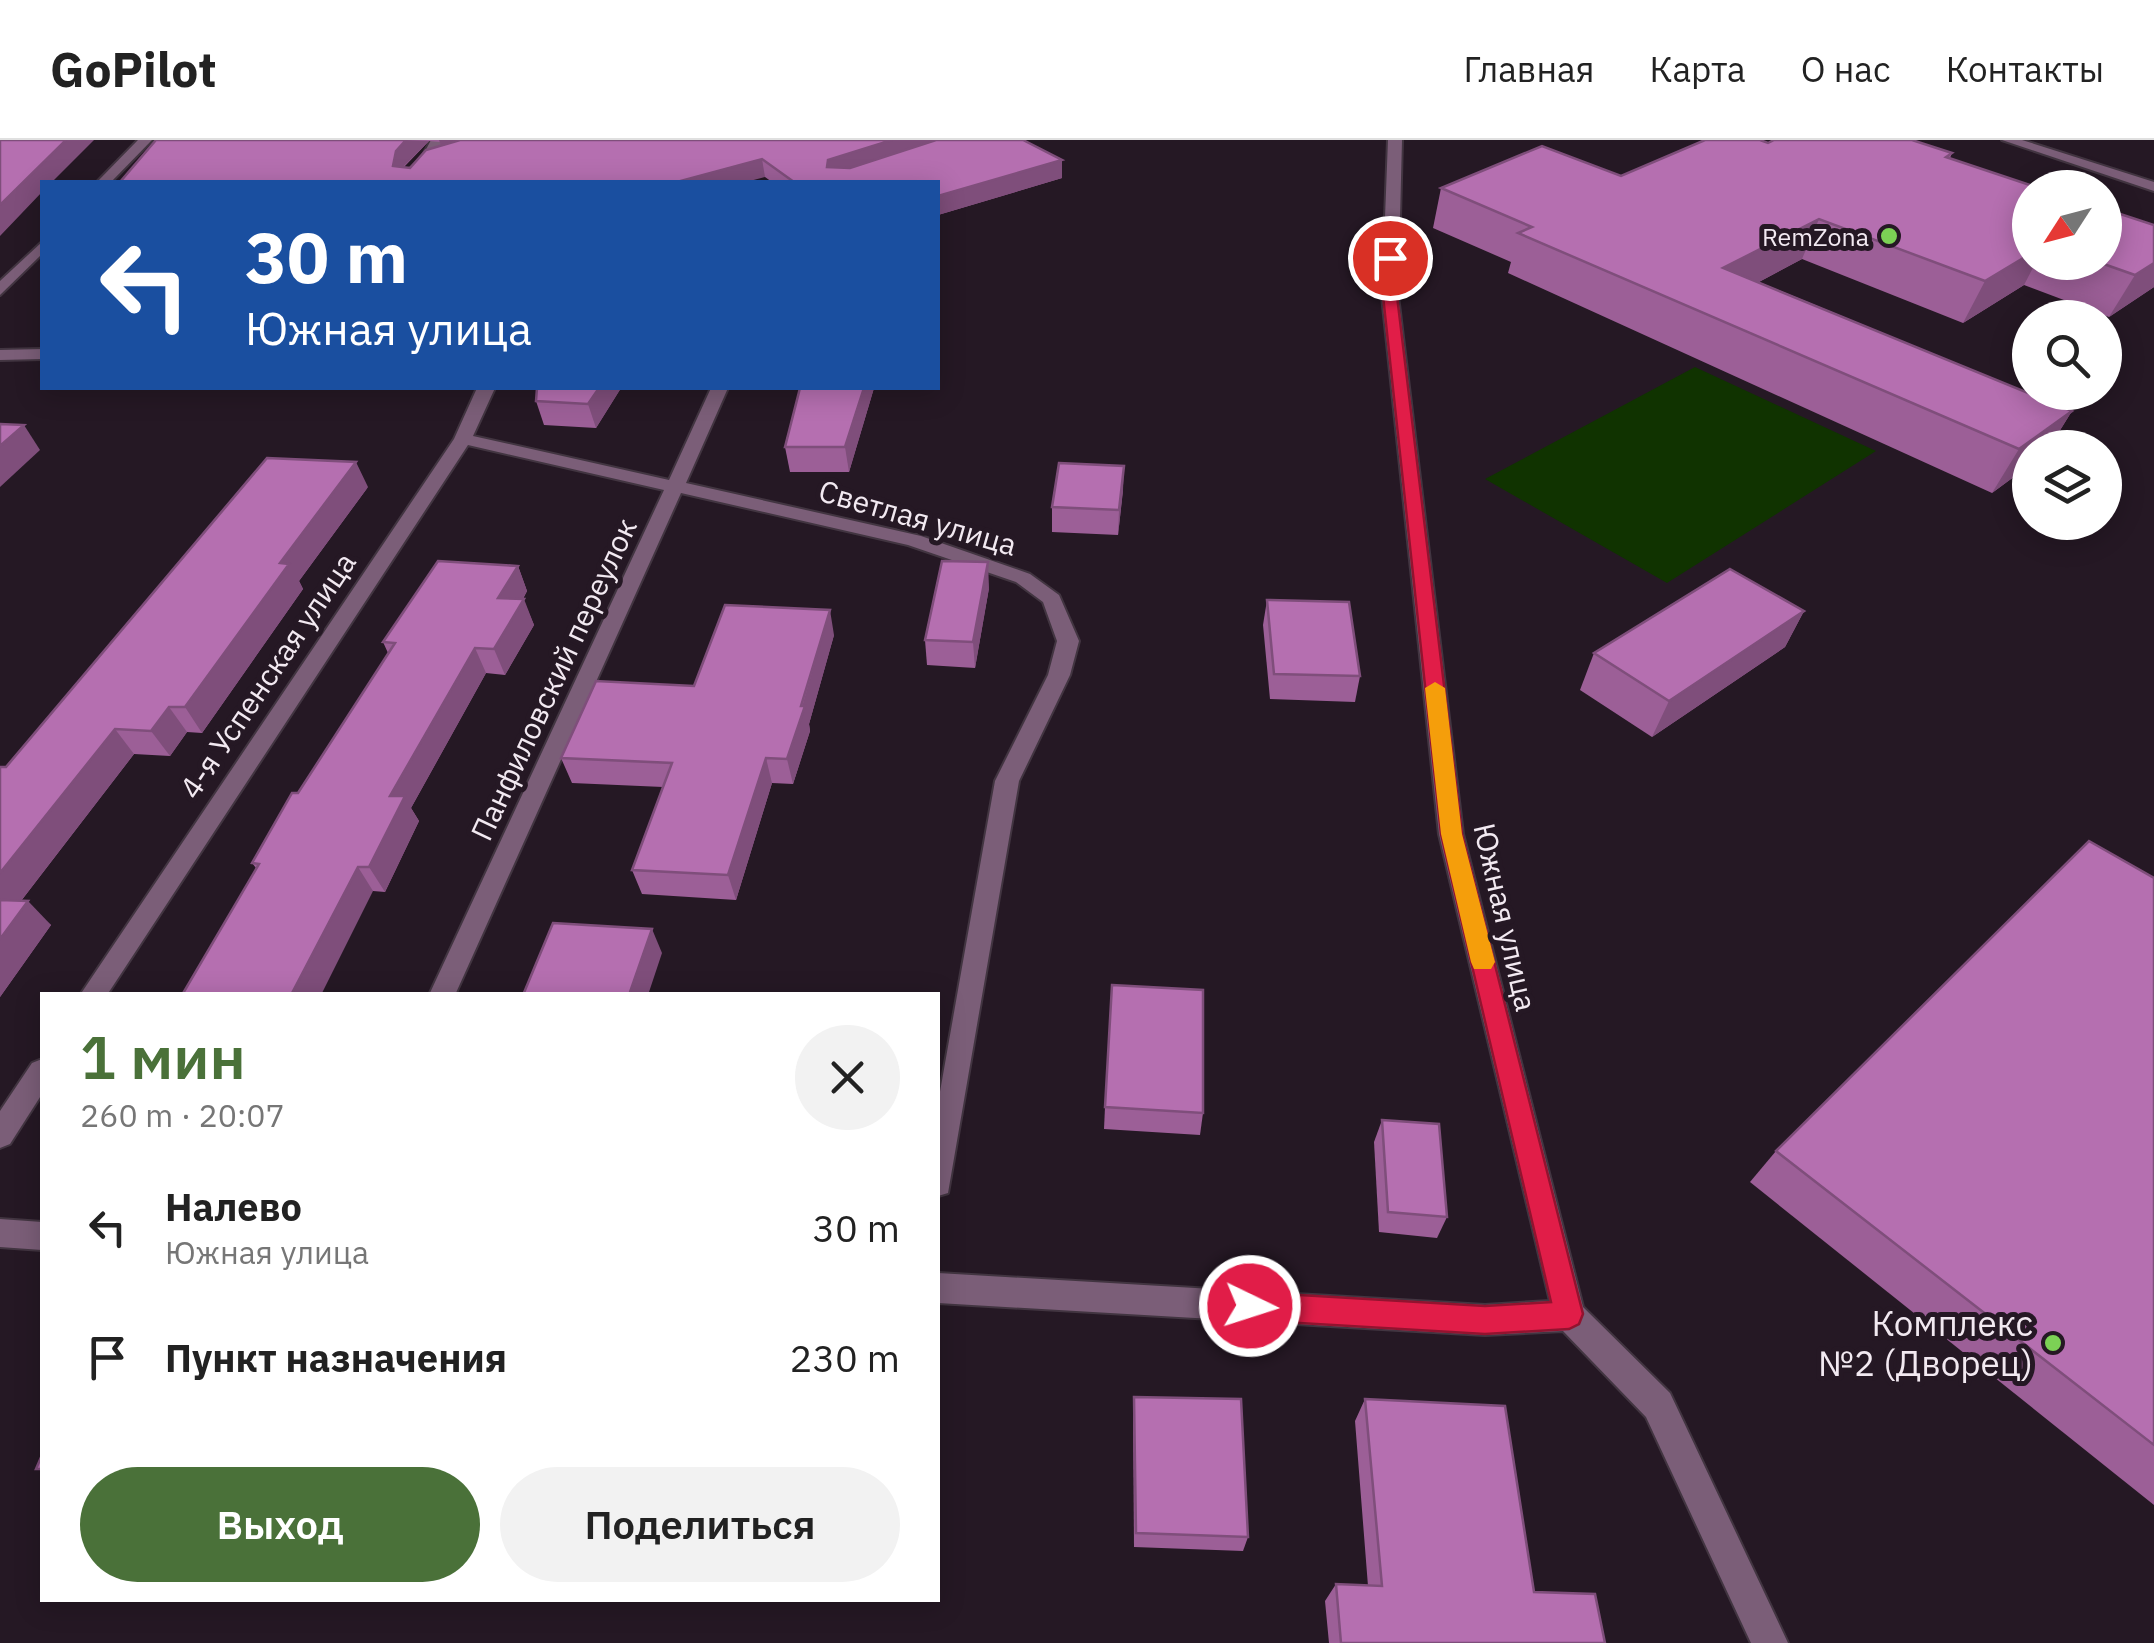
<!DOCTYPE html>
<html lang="ru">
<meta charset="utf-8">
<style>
:root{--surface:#fff;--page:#f2f2f2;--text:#222;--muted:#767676;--line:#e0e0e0;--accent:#4a7139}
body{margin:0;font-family:"IBM Plex Sans",sans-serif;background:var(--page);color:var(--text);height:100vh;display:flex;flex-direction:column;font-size:38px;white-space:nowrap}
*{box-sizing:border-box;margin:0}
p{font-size:32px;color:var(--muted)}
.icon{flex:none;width:55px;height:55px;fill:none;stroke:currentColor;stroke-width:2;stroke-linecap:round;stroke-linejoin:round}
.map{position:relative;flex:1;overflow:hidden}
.drawer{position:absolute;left:40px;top:852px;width:900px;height:610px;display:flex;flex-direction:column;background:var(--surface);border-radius:0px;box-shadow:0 5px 25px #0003}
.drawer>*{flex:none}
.top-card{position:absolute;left:40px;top:40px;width:900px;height:210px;border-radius:0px;box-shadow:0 5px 25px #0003;background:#1a4fa0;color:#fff;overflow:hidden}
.needle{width:65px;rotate:234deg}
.fabs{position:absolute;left:2012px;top:30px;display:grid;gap:20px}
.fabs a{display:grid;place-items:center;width:110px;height:110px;border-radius:50%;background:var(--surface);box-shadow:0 5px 25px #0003;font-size:50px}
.pin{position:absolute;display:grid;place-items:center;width:85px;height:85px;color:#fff;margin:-42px;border:5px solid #fff;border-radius:50%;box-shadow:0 2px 10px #0007}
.me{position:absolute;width:110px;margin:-55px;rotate:94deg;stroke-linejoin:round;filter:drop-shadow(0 0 8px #0008)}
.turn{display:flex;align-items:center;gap:35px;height:210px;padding:0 40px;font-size:45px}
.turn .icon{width:130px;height:130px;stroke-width:2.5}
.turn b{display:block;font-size:70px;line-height:85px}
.round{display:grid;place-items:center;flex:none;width:105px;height:105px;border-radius:52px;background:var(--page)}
.head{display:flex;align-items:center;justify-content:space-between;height:170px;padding:0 40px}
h1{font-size:60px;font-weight:600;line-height:75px;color:var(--accent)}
.primary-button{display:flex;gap:20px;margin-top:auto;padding:20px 40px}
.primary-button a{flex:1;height:115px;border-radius:60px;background:var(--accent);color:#fff;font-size:40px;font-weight:600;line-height:115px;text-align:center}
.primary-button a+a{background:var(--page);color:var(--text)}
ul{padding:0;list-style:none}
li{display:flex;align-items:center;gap:30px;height:130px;padding:0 40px}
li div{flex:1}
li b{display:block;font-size:38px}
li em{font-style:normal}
header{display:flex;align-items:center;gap:60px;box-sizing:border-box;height:140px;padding:0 50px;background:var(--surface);border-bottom:2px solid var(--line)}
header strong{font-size:48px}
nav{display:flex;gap:55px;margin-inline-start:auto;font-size:35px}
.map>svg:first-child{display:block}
.green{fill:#103300}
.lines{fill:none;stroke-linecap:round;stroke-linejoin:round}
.minor-casing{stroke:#423541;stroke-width:4}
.minor{fill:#7b5e78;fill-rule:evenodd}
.wall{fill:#9c5f97;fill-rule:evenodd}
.shaded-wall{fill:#7f4e7b}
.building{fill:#b56fb0;stroke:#7f4e7b;stroke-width:2.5}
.route{fill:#e11d48;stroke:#92132f;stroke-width:2.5}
.slow{fill:#f59e0b}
.poi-dot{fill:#7cd155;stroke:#251824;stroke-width:4}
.labels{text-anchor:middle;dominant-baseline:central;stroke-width:10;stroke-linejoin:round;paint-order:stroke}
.far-poi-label{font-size:25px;fill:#f2e9f1;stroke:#251824;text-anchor:end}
.street-label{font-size:30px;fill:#f2e9f1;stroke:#251824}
.near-poi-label{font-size:35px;fill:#f2e9f1;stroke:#251824;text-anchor:end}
</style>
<header>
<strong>GoPilot</strong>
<nav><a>Главная</a><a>Карта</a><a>О нас</a><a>Контакты</a></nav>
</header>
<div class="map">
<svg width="2154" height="1503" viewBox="0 0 2154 1503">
<rect width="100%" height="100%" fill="#251824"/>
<polygon class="green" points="1695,227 1876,311 1667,443 1485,339"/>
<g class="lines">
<defs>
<g id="minor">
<polygon points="138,0 152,0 111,42 97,42"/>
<polygon points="431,0 445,0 431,24 417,35 417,42 403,42 403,34 421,19"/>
<polygon points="1388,0 1402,0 1398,156 1463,694 1583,1167 1670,1253 1788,1503 1751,1503 1646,1277 1563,1191 1485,1195 938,1163 938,1133 1485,1165 1550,1161 1439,694 1382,156"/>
<polygon points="2002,0 2022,0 2154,42 2154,51"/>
<polygon points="42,102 42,114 0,155 0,141"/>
<polygon points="42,209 42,219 0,220 0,210"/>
<polygon points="477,248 495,248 473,296 669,340 711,248 728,248 686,343 921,396 1030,434 1059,455 1079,501 1070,535 1019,641 948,1053 938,1056 938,963 995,641 1048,535 1057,501 1043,462 1016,442 908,405 681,353 455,855 429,855 664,350 468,305 107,855 80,855 454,299"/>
<polygon points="42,919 42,954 10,1004 0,1008 0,971 32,923"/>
<polygon points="0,1079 42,1082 42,1110 0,1107"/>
</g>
</defs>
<use href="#minor" class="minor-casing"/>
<use href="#minor" class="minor"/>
</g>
<g class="wall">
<path d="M156 0H1023L1062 20V38L938 75V42H772L765 37 120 42ZM429 1 440 2 441 5 410 28 404 27Z"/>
<polygon points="1768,3 1926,5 1952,13 1950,18 2030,122 2105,122 2105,69 2154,147 2109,177 2024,145 1963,183 1802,119 1759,142 2072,271 2049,308 2030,308 2030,325 1992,353 1508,133 1511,122 1433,88 1441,48 1621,36"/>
<polygon points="621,248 596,288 544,285 536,261"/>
<polygon points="800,248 874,248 849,332 790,332 785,307"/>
<polygon points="368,347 299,441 303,449 202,593 187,592 170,616 134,614 21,761 51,785 0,857 6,627"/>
<polygon points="1123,350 1118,395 1052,392 1052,367"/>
<polygon points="518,426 527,451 523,459 534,485 505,535 486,533 411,668 419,681 385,752 373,751 256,728 252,723 388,513 383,502"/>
<polygon points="989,448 975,528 927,525 925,500"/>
<polygon points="1267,460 1360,536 1355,562 1270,559 1263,485"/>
<polygon points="1804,471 1785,507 1652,597 1580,550 1594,513"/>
<polygon points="834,495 809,584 810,591 793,644 772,643 736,760 642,754 632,730 663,647 572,643 561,618 694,546"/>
<polygon points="2154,738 2154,1365 1750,1042 1776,1011"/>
<polygon points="1105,967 1203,973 1200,995 1104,989"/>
<polygon points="1382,980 1447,1077 1437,1098 1379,1092 1374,1002"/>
<polygon points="1134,1257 1248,1397 1243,1411 1134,1407 1133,1274"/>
<polygon points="1365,1259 1534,1452 1605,1503 1329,1503 1325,1461 1336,1444 1368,1446 1355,1281"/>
</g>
<g class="shaded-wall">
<polygon points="66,0 94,0 52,42 42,42 42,52 0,96 0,65"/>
<polygon points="406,0 429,1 402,28 393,26 396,11"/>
<polygon points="439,0 477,0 442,9"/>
<polygon points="892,0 947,0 830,42 827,27 828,20"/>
<polygon points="762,19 765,37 746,42 677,42"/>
<polygon points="1062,20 1062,38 938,75 938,56"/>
<polygon points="1819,79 1802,119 1708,169 1723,128"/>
<polygon points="2030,114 2030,122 2036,122 2024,145 1963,183 1985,141"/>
<polygon points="2154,123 2154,147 2109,177 2135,135"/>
<polygon points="599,248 621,248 596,288 588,264"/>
<polygon points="864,248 874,248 849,332 845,307"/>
<polygon points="2072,271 2049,308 2030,308 2030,325 1992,353 2019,309"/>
<polygon points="24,285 40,310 0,347 0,306"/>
<polygon points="356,322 368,347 299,441 303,449 202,593 185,567 280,423"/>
<polygon points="1124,326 1123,350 1118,395 1119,370"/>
<polygon points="988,422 989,448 975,528 973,502"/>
<polygon points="518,426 527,451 509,483 498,458"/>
<polygon points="524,459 534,485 505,535 494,509"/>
<polygon points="830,470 834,495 809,584 810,591 793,644 787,619"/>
<polygon points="1804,471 1785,507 1652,597 1669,561"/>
<polygon points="475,508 486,533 411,668 419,681 385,752 369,727 390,656"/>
<polygon points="169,567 187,592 170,616 151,591"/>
<polygon points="115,589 134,614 4,783 0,779 0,733"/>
<polygon points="766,618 772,643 736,760 728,735"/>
<polygon points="358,727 373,751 321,855 291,855"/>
<polygon points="28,761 51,785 0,857 0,799"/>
<polygon points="652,789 662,813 648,855 629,855"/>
</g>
<g class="building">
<polygon points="0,0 66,0 0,65"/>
<polygon points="156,0 406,0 396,11 393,26 410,28 426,10 460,0 892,0 828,20 827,27 850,28 936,0 1023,0 1062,20 938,56 938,42 794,42 762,19 677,42 120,42"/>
<polygon points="1705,0 1760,0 1768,3 1774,0 1912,0 1952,13 1946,17 2039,48 2030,48 2030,114 1985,141 1819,79 1723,128 2072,271 2019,309 1518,93 1532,87 1441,48 1542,6 1621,36"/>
<polygon points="2105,69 2154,85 2154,123 2135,135 2098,122 2105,122"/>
<polygon points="537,248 599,248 588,264 536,261"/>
<polygon points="800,248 864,248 845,307 785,307"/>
<polygon points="0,284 24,285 0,306"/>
<polygon points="267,318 356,322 280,423 289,424 185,567 169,567 151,591 115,589 0,733 0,627 6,627"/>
<polygon points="1059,323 1124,326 1119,370 1052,367"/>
<polygon points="438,421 518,426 498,458 524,459 494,509 475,508 390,656 405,656 369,727 358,727 291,855 182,855 259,724 252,723 292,653 298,653 395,503 383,502"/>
<polygon points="942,421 988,422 973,502 925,500"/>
<polygon points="1730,429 1804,471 1669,561 1594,513"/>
<polygon points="1267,460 1349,462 1360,536 1274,534"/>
<polygon points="725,465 830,470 801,566 805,566 787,619 766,618 728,735 632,730 672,623 561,618 596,541 694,546"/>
<polygon points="2089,701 2154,738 2154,1305 1776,1011"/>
<polygon points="0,760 28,761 0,799"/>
<polygon points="553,783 652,789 629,855 523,855"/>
<polygon points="1112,845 1203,850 1203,973 1105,967"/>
<polygon points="1382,980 1439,984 1447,1077 1388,1072"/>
<polygon points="1134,1257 1241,1259 1248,1397 1136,1393"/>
<polygon points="1365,1259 1505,1266 1534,1452 1595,1454 1605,1503 1341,1503 1336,1444 1382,1446"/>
<polygon points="42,1315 42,1329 36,1329"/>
</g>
<polygon class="route" points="1390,114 1397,118 1397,156 1462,694 1583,1174 1579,1184 1569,1189 1485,1194 1250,1180 1240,1176 1236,1166 1240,1156 1250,1152 1485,1166 1551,1162 1441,694 1383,156 1384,118"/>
<polygon class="slow" points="1435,542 1445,548 1462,694 1495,822 1491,829 1474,829 1471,822 1441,694 1425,548"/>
<g class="poi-dot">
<circle cx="1889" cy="96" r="10"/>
<circle cx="2053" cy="1203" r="10"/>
</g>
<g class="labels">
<g class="far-poi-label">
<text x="1869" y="96">RemZona</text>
</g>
<g class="street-label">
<text transform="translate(918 377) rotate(16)">Светлая улица</text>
<text transform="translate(267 535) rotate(-56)">4-я Успенская улица</text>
<text transform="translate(553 539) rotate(-65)">Панфиловский переулок</text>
<text transform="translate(1506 777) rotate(77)">Южная улица</text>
</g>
<g class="near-poi-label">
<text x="2033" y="1183">Комплекс<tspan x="2033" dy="40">№2 (Дворец)</tspan></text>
</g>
</g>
</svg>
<div class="fabs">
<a><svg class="needle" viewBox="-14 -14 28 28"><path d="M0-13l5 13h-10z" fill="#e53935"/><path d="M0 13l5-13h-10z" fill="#767676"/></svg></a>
<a><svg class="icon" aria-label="search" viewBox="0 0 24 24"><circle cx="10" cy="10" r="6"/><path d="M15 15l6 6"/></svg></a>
<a><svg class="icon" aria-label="layers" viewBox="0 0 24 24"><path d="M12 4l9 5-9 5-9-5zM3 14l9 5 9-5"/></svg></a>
</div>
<div class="pin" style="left:1390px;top:118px;background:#d93025"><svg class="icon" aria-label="arrive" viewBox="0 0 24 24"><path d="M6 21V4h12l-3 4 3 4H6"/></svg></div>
<svg class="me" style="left:1250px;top:1166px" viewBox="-20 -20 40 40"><circle r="17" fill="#e11d48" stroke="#fff" stroke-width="3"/><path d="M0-11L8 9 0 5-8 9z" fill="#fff"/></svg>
<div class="top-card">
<div class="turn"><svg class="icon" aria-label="left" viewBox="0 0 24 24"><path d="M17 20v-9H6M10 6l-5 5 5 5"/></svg><div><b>30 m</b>Южная улица</div></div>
</div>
<section class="drawer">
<div class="head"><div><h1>1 мин</h1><p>260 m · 20:07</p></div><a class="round"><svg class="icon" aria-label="close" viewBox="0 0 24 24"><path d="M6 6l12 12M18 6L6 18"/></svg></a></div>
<ul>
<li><svg class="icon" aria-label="left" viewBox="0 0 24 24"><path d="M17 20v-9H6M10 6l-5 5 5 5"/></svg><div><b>Налево</b><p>Южная улица</p></div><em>30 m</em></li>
<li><svg class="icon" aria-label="arrive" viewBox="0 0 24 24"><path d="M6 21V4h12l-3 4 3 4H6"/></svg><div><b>Пункт назначения</b></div><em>230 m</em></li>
</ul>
<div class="primary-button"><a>Выход</a><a>Поделиться</a></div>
</section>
</div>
